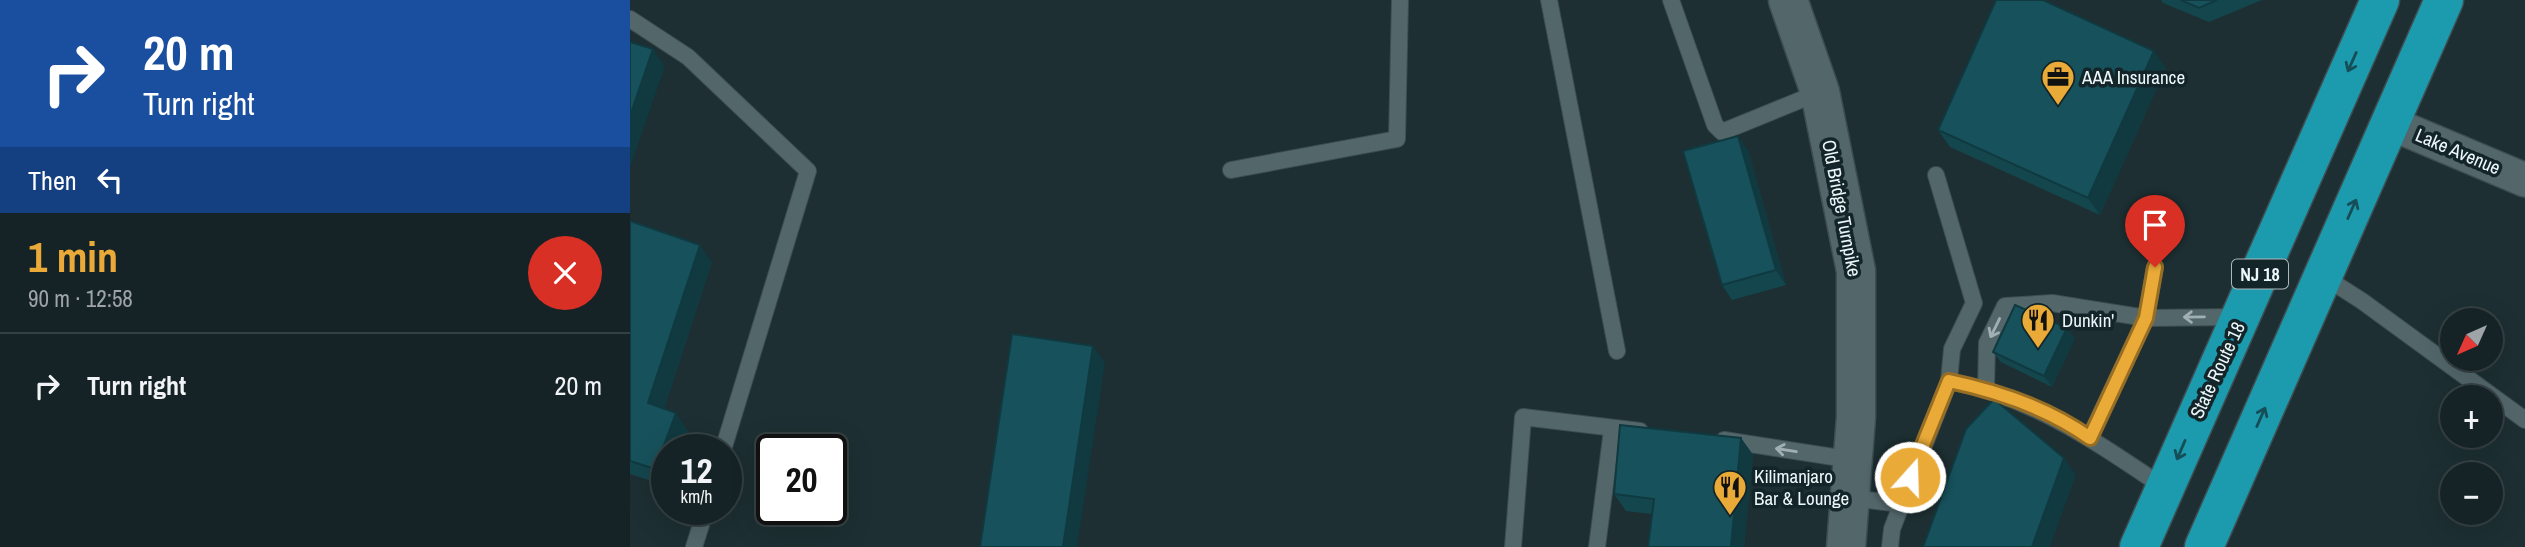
<!DOCTYPE html>
<meta charset="utf-8">
<style>
:root{--surface:#162326;--page:#1f2b2e;--text:#f1f3f6;--muted:#9ea4a7;--line:#354043;--accent:#e9aa38}
body{margin:0;font-family:"Archivo Narrow",sans-serif;background:var(--page);color:var(--text);height:100vh;display:flex;flex-direction:column;font-size:26px;white-space:nowrap}
*{box-sizing:border-box;margin:0}
p{font-size:23px;color:var(--muted)}
.icon{flex:none;width:38px;height:38px;fill:none;stroke:currentColor;stroke-width:2;stroke-linecap:round;stroke-linejoin:round}
.map{position:relative;flex:1;overflow:hidden}
.side{display:flex;flex-direction:column;background:var(--surface);width:630px}
.side>*{flex:none}
.banner{background:#1a4fa0;color:#fff;overflow:hidden}
.needle{width:46px;rotate:225deg}
.buttons{position:absolute;left:1810px;top:308px;display:grid;gap:14px}
.buttons a{display:grid;place-items:center;width:63px;height:63px;border-radius:50%;background:var(--surface);box-shadow:0 7px 28px #0002,0 0 0 2px var(--line);font-size:35px}
.speed{position:absolute;left:21px;top:434px;display:flex;gap:14px;font-size:35px;font-weight:700;text-align:center}
.speed>*{display:grid;place-content:center;width:91px;height:91px;border-radius:50%;background:var(--surface);box-shadow:0 7px 28px #0002,0 0 0 2px var(--line);line-height:1}
.speed small{font-size:18px;font-weight:400}
.speed .limit{border:4px solid #111;border-radius:10px;background:#fff;color:#111}
.pin{position:absolute;display:grid;place-items:center;width:60px;height:60px;color:#fff;margin:-72px -30px;border-radius:50% 50% 50% 0;rotate:-45deg;box-shadow:0 0 7px #0007}
.pin .icon{rotate:45deg}
.me{position:absolute;width:77px;margin:-38px;rotate:20deg;stroke-linejoin:round;filter:drop-shadow(0 0 5px #0008)}
.turn{display:flex;align-items:center;gap:24px;height:147px;padding:0 28px;font-size:32px}
.turn .icon{width:91px;height:91px;stroke-width:2.5}
.turn b{display:block;font-size:49px;line-height:60px}
.then{display:flex;align-items:center;height:66px;padding:0 28px;background:#0003;gap:14px;font-size:26px}
.round{display:grid;place-items:center;flex:none;width:74px;height:74px;border-radius:37px;background:var(--page)}
.overview{display:flex;align-items:center;justify-content:space-between;height:119px;padding:0 28px}
h1{font-size:42px;font-weight:700;line-height:52px;color:var(--accent)}
ul{padding:0;list-style:none}
li{display:flex;align-items:center;gap:21px;height:105px;padding:0 28px;border-top:2px solid var(--line)}
li div{flex:1}
li b{display:block;font-size:26px}
li em{font-style:normal}
main{display:flex;flex:1;min-height:0}
.map>svg:first-child{display:block}
.lines{fill:none;stroke-linecap:round;stroke-linejoin:round}
.service-casing{stroke:#3d4d50;stroke-width:18}
.minor-casing{stroke:#3d4d50;stroke-width:36}
.tertiary-casing{stroke:#3d4d50;stroke-width:41}
.trunk-casing{stroke:#3d4d50;stroke-width:41}
.service{stroke:#53676b;stroke-width:16}
.minor{stroke:#53676b;stroke-width:33}
.tertiary{stroke:#53676b;stroke-width:38}
.trunk{stroke:#1c9aae;stroke-width:38}
.wall{fill:#14464e}
.shaded-wall{fill:#103940}
.building{fill:#17515b;stroke:#103940;stroke-width:2}
.oneway{stroke:#164e58}
.oneway2{stroke:#a0afb2}
.route-casing{stroke:#976e24;stroke-width:18}
.route{stroke:#e9aa38;stroke-width:12}
.labels{text-anchor:middle;dominant-baseline:central;stroke-width:7;stroke-linejoin:round;paint-order:stroke}
.shield{fill:#132529;stroke:#abb8bb;stroke-width:2}
.shield-label{font-size:18px;font-weight:bold;fill:#ecf7f9}
.poi-label{font-size:19px;fill:#ecf7f9;stroke:#132529;text-anchor:start}
.street-label{font-size:19px;fill:#ecf7f9;stroke:#132529}
</style>
<main>
<section class="side">
<div class="banner">
<div class="turn"><svg class="icon" aria-label="right" viewBox="0 0 24 24"><path d="M7 20v-9h11M14 6l5 5-5 5"/></svg><div><b>20 m</b>Turn right</div></div>
<div class="then">Then<svg class="icon" aria-label="left" viewBox="0 0 24 24"><path d="M17 20v-9H6M10 6l-5 5 5 5"/></svg></div>
</div>
<div class="overview"><div><h1>1 min</h1><p>90 m · 12:58</p></div><a class="round" style="background:#d93025;color:#fff"><svg class="icon" aria-label="close" viewBox="0 0 24 24"><path d="M6 6l12 12M18 6L6 18"/></svg></a></div>
<ul>
<li><svg class="icon" aria-label="right" viewBox="0 0 24 24"><path d="M7 20v-9h11M14 6l5 5-5 5"/></svg><div><b>Turn right</b></div><em>20 m</em></li>
</ul>
</section>
<div class="map">
<svg width="1895" height="547" viewBox="0 0 1895 547">
<rect width="100%" height="100%" fill="#1d2f32"/>
<g class="lines">
<defs>
<g id="service">
<polyline points="919,0 987,351"/>
<polyline points="1041,0 1085,125 1092,132 1190,92"/>
<polyline points="0,19 58,57 178,171 93,450"/>
<polyline points="601,170 767,139 770,0"/>
<polyline points="1693,276 1732,301 1895,420"/>
<path d="M1319 381C1405 398 1463 440 1535 488"/>
<polyline points="1356,389 1357,343 1375,306 1422,303 1516,318 1609,317"/>
<polyline points="1460,437 1516,318 1525,267"/>
<polyline points="1094,440 1223,460"/>
<polyline points="1221,498 1271,504"/>
<polyline points="64,547 76,509"/>
<polyline points="883,547 893,417 1010,431"/>
<polyline points="967,547 982,430"/>
<polyline points="1260,547 1262,529 1319,381 1322,349 1344,303 1306,175"/>
</g>
<polyline id="minor" points="1760,123 1895,180"/>
<polyline id="tertiary" points="1158,0 1190,92 1226,271 1226,417 1216,547"/>
<g id="trunk">
<polyline points="1509,547 1750,0"/>
<polyline points="1574,547 1814,0"/>
</g>
</defs>
<use href="#service" class="service-casing"/>
<use href="#minor" class="minor-casing"/>
<use href="#tertiary" class="tertiary-casing"/>
<use href="#trunk" class="trunk-casing"/>
<use href="#service" class="service"/>
<use href="#minor" class="minor"/>
<use href="#tertiary" class="tertiary"/>
<use href="#trunk" class="trunk"/>
</g>
<g class="wall">
<polygon points="1531,0 1632,0 1579,22 1533,3"/>
<polygon points="1536,68 1470,215 1320,147 1308,130"/>
<polygon points="1118,150 1156,285 1102,300 1092,285"/>
<polygon points="0,221 82,262 34,409 58,431 51,450 37,450 37,486 0,474"/>
<polygon points="1445,338 1422,387 1371,362 1363,352"/>
<polygon points="1111,438 1123,455 1114,547 1018,547 1022,514 996,511 984,494"/>
</g>
<g class="shaded-wall">
<polygon points="23,49 35,66 0,168 0,116"/>
<polygon points="1524,51 1536,68 1470,215 1458,198"/>
<polygon points="1108,136 1118,150 1156,285 1146,270"/>
<polygon points="70,245 82,262 30,421 18,403"/>
<polygon points="1437,328 1445,338 1422,387 1414,376"/>
<polygon points="463,346 475,363 447,547 433,547"/>
<polygon points="46,413 58,431 51,450 37,450 37,486 25,469"/>
<polygon points="1111,438 1123,455 1114,547 1101,547"/>
<polygon points="1434,458 1446,475 1420,547 1402,547"/>
</g>
<g class="building">
<polygon points="1366,0 1413,0 1524,51 1458,198 1308,130"/>
<polygon points="1551,0 1587,0 1569,8"/>
<polygon points="0,42 23,49 0,116"/>
<polygon points="1108,136 1146,270 1092,285 1053,151"/>
<polygon points="0,221 70,245 18,403 46,413 25,469 0,461"/>
<polygon points="1385,305 1437,328 1414,376 1363,352"/>
<polygon points="382,334 463,346 433,547 350,547"/>
<polygon points="1364,399 1434,458 1402,547 1293,547 1336,429"/>
<polygon points="990,425 1111,438 1101,547 1018,547 1024,499 984,494"/>
</g>
<defs><path id="oneway-shaft" d="M-6 0H5M1.5-3L5.5 0L1.5 3" fill="none" stroke-width="1.6" stroke-linecap="round" stroke-linejoin="round" transform="scale(1.75)"/></defs>
<g class="oneway">
<use href="#oneway-shaft" transform="translate(1722 62) rotate(114)"/>
<use href="#oneway-shaft" transform="translate(1722 209) rotate(-66)"/>
<use href="#oneway-shaft" transform="translate(1631 417) rotate(-66)"/>
<use href="#oneway-shaft" transform="translate(1551 450) rotate(113)"/>
</g>
<g class="oneway2">
<use href="#oneway-shaft" transform="translate(1564 317) rotate(179)"/>
<use href="#oneway-shaft" transform="translate(1365 328) rotate(116)"/>
<use href="#oneway-shaft" transform="translate(1156 450) rotate(-171)"/>
</g>
<g class="lines">
<defs>
<path id="route" d="M1280 477 1319 381C1367 391 1419 409 1460 438L1516 318 1525 267"/>
</defs>
<use href="#route" class="route-casing"/>
<use href="#route" class="route"/>
</g>
<defs>
<symbol id="office-pin" viewBox="-11 -11 22 30"><path d="M0 17L-7.5 6A9.5 9.5 0 1 1 7.5 6Z" fill="#e9aa38" stroke="#132529"/><path d="M-6-3h4V-5.5h4V-3h4V5H-6ZM-1-4.5V-3h2v-1.5ZM-6 0V1H6V0Z" fill="#111"/></symbol>
<symbol id="restaurant-pin" viewBox="-11 -11 22 30"><path d="M0 17L-7.5 6A9.5 9.5 0 1 1 7.5 6Z" fill="#e9aa38" stroke="#132529"/><path d="M-5-6h1v4h1v-4h1v4h1v-4h1v5L-1.5 .5V6h-2V.5L-5-1ZM5-6V6H3V1.5H1.5Q1.5-4 5-6Z" fill="#111"/></symbol>
</defs>
<g fill-rule="evenodd">
<use href="#office-pin" x="1409" y="58" width="38" height="52"/>
<use href="#restaurant-pin" x="1389" y="301" width="38" height="52"/>
<use href="#restaurant-pin" x="1081" y="468" width="38" height="52"/>
</g>
<g class="labels">
<rect class="shield" x="1602" y="259.5" width="56" height="29" rx="5"/>
<g class="shield-label">
<text x="1630" y="274">NJ 18</text>
</g>
<g class="poi-label">
<text x="1452" y="77">AAA Insurance</text>
<text x="1432" y="320">Dunkin'</text>
<text x="1124" y="476">Kilimanjaro<tspan x="1124" dy="22">Bar &amp; Lounge</tspan></text>
</g>
<g class="street-label">
<text transform="translate(1828 151) rotate(23)">Lake Avenue</text>
<text transform="translate(1212 208) rotate(79)">Old Bridge Turnpike</text>
<text transform="translate(1587 370) rotate(-65)">State Route 18</text>
</g>
</g>
</svg>
<div class="buttons">
<a><svg class="needle" viewBox="-14 -14 28 28"><path d="M0-13l5 13h-10z" fill="#e53935"/><path d="M0 13l5-13h-10z" fill="#9ea4a7"/></svg></a>
<a>+</a>
<a>−</a>
</div>
<div class="speed"><div>12<small>km/h</small></div><div class="limit">20</div></div>
<div class="pin" style="left:1525px;top:267px;background:#d93025"><svg class="icon" aria-label="arrive" viewBox="0 0 24 24"><path d="M6 21V4h12l-3 4 3 4H6"/></svg></div>
<svg class="me" style="left:1280px;top:477px" viewBox="-20 -20 40 40"><circle r="17" fill="#e9aa38" stroke="#fff" stroke-width="3"/><path d="M0-11L8 9 0 5-8 9z" fill="#fff"/></svg>
</div>
</main>
